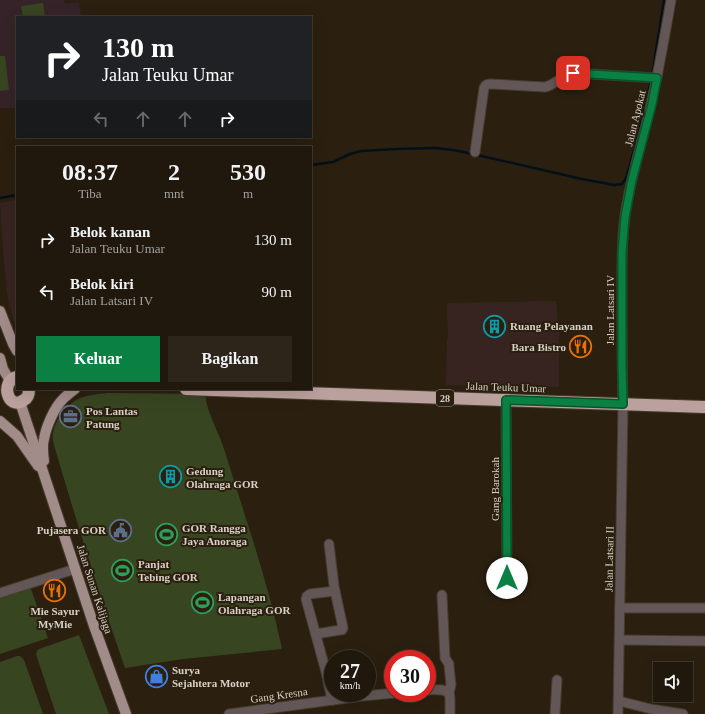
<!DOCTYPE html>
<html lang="id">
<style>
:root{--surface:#20180c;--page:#2d251a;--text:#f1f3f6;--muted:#a2a09d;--line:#3d372d;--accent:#0b8043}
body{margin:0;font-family:Georgia,serif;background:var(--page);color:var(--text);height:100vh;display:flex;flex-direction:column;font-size:15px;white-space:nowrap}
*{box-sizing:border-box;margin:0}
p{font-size:13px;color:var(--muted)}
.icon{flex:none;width:22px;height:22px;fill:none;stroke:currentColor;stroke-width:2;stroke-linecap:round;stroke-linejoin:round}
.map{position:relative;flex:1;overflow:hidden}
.details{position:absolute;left:16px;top:146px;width:296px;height:244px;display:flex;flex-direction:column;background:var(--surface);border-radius:0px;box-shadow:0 4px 16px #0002,0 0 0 1px var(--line)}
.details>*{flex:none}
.top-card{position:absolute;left:16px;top:16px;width:296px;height:122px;border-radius:0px;box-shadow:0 4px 16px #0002,0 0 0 1px var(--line);background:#202124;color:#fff;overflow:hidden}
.controls{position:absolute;left:653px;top:662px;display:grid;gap:8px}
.controls a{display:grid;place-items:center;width:40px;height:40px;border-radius:0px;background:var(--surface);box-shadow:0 4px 16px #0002,0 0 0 1px var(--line);font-size:20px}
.speed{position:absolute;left:324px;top:650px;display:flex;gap:8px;font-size:20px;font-weight:700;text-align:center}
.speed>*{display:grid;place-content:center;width:52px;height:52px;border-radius:50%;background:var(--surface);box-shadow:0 4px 16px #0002,0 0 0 1px var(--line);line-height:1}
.speed small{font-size:10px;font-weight:400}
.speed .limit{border:6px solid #d22;background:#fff;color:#111}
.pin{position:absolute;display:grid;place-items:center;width:34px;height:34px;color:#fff;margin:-17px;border-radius:8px;box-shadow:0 2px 6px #0006}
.me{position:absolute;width:44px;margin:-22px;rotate:0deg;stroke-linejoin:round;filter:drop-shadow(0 0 3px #0008)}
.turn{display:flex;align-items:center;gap:14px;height:84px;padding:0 20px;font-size:18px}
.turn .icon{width:52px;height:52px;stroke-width:2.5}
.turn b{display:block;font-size:28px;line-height:34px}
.lanes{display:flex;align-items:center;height:38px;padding:0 20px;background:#0003;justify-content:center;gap:20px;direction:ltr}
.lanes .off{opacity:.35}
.eta{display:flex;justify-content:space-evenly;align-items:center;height:68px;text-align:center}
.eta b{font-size:24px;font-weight:600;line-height:28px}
.button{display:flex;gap:8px;margin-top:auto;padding:8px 20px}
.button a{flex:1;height:46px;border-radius:0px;background:var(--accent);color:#fff;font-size:16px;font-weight:600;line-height:46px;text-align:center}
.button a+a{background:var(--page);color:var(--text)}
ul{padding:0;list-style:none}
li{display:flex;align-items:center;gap:12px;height:52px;padding:0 20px}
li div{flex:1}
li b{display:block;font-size:15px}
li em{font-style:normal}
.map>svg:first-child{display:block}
.commercial{fill:#372421}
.education{fill:#36232a}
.green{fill:#384521}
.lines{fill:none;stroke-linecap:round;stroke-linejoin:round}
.stream{stroke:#021117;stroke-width:2.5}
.minor-casing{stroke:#473c2d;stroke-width:11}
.major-casing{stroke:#473c2d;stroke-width:12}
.highway-casing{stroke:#473c2d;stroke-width:14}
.minor{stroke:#625756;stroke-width:9}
.major{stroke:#a28c89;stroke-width:10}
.highway{stroke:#bba19d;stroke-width:12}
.route-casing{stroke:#07532c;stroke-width:10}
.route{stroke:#0b8043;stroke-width:7}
.labels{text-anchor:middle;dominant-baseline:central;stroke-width:4;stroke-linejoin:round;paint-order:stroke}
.shield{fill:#2b2010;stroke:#a49c90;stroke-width:1}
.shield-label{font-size:10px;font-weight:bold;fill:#d8d1c7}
.street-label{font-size:11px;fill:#d8d1c7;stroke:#2b2010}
.poi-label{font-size:11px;font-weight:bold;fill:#d8d1c7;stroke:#2b2010;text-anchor:start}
</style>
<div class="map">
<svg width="705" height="714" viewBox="0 0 705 714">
<rect width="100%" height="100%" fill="#2b2010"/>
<g class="commercial">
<polygon points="17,200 17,332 9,304 7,292 4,261 0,203"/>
<polygon points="556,301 559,332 559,387 446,385 447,340 448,338 447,303"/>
</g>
<polygon class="education" points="0,0 64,0 65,4 79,2 81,17 17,17 17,108 0,108"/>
<g class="green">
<polygon points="43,3 45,17 23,17 21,6"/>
<polygon points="0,56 5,56 9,90 0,91"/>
<path d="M108 393 205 394C207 414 219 432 225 452 245 517 268 582 282 649L183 659 125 668C99 594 76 520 54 445 53 441 52 437 53 433 55 421 67 404 78 399 87 395 98 394 108 393Z"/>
<polygon points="30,586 48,638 0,654 0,596"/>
<polygon points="79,635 109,714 56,714 36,654 37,651 39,649"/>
<polygon points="17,656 20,656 24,660 43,714 0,714 0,662"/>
</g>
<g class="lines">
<g class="stream">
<polyline points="652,76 664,0"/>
<polyline points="311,165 333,162 350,154 361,151 397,149 435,148 453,150 473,154 582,179 614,185 622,184 626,178 637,140 651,81"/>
<polyline points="0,198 17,195"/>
</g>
<defs>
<g id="minor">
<path d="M475 152 484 88C485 85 487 84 490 84L545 87C556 85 562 74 573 73L657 78"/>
<polyline points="506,400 507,578"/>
<polyline points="0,593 75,569"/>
<polyline points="442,595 445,658 449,664 449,666 451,685 449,693"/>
<polyline points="620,608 705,608"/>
<polyline points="316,634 340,630 342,630 343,628 334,586 329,544"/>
<polyline points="620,640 705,641"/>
<path d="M427 690C434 690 443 688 449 693"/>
<polyline points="449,693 450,698 450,714"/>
<polyline points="332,700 326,672 306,599 307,596 310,594 335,591"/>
<polyline points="619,701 651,709 683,714"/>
<polyline points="229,714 363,696 395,693"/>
<polyline points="555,714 557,680"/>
<path d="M618 714 623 404C622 368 622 333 622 298 622 271 621 243 625 216 630 178 643 141 651 104 659 70 665 35 671 0"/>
</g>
<g id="major">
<polyline points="0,311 13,344 17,351"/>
<polyline points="0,358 3,369 9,379"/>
<polyline points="20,402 94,626 126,714"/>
<polyline points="0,421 17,436 38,466"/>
<path d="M44 461C43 454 42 446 44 439 46 427 54 408 63 399 66 396 71 392 75 389"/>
</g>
<g id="highway">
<path d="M17 377C0 380 7 412 24 400 28 398 29 393 29 389"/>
<polyline points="186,389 705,407"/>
</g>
</defs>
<use href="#minor" class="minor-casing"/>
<use href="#major" class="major-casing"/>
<use href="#highway" class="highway-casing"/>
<use href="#minor" class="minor"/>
<use href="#major" class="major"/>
<use href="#highway" class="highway"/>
</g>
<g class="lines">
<defs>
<polyline id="route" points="507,578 506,400 623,404 622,366 622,253 625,217 632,180 652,104 657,78 573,73"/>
</defs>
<use href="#route" class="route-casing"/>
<use href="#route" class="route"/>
</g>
<defs>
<symbol id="building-ring" viewBox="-11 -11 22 22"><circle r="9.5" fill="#2b2010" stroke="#0f9aa8" stroke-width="1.5"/><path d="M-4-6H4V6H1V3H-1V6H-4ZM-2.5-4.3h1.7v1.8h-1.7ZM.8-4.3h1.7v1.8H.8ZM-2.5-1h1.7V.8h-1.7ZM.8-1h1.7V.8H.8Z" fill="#0f9aa8"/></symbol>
<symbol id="restaurant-ring" viewBox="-11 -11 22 22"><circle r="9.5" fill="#2b2010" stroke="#e8710a" stroke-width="1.5"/><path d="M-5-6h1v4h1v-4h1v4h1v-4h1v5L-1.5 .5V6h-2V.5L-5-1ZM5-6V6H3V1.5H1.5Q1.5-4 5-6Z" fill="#e8710a"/></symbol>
<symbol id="office-ring" viewBox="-11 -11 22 22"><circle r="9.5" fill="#2b2010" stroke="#5c6f8a" stroke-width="1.5"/><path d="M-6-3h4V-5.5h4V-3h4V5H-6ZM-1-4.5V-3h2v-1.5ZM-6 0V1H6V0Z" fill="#5c6f8a"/></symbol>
<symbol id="civic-ring" viewBox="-11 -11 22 22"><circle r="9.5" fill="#2b2010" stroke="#5c6f8a" stroke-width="1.5"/><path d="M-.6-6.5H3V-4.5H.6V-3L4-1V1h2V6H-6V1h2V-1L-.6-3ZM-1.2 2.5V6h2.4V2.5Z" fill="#5c6f8a"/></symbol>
<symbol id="stadium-ring" viewBox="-11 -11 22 22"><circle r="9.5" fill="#2b2010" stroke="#2e9e5b" stroke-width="1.5"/><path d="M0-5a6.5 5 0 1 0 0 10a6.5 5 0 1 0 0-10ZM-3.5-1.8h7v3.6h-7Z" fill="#2e9e5b"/></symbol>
<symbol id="shop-ring" viewBox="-11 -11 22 22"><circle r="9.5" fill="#2b2010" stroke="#3f7fe0" stroke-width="1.5"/><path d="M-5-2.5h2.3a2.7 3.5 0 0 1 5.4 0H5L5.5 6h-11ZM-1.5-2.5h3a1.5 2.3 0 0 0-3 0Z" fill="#3f7fe0"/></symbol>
</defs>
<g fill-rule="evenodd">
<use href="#building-ring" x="482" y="314" width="25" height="25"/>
<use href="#restaurant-ring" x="568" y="334" width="25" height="25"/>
<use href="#office-ring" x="58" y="404" width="25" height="25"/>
<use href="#building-ring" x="158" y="464" width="25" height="25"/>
<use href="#civic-ring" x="108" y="518" width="25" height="25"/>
<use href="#stadium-ring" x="154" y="522" width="25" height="25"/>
<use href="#stadium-ring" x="110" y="558" width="25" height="25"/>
<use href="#restaurant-ring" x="42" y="578" width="25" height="25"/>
<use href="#stadium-ring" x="190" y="590" width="25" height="25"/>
<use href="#shop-ring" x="144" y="664" width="25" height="25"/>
</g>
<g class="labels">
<rect class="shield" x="436" y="390" width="18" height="16" rx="3"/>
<g class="shield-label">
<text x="445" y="398">28</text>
</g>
<g class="street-label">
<text transform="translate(635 118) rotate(-76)">Jalan Apokat</text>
<text transform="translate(610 310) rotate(-90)">Jalan Latsari IV</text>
<text transform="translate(506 387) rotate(2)">Jalan Teuku Umar</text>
<text transform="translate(495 489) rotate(-90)">Gang Barokah</text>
<text transform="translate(609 559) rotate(-89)">Jalan Latsari II</text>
<text transform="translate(95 589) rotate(72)">Jalan Sunan Kalijaga</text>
<text transform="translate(279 695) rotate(-8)">Gang Kresna</text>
</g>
<g class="poi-label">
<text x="510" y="326">Ruang Pelayanan</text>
<text x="566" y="347" text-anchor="end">Bara Bistro</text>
<text x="86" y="411">Pos Lantas<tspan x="86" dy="13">Patung</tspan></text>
<text x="186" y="471">Gedung<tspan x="186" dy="13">Olahraga GOR</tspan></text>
<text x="182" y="528">GOR Rangga<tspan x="182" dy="13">Jaya Anoraga</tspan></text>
<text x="106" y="530" text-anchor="end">Pujasera GOR</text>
<text x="138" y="564">Panjat<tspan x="138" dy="13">Tebing GOR</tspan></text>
<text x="218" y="597">Lapangan<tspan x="218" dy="13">Olahraga GOR</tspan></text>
<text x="55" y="611" text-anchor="middle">Mie Sayur<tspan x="55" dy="13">MyMie</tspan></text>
<text x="172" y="670">Surya<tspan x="172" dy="13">Sejahtera Motor</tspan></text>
</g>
</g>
</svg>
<div class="controls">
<a><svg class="icon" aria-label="sound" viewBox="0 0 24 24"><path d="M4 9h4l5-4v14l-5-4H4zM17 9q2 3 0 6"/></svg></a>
</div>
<div class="speed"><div>27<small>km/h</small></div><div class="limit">30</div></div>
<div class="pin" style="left:573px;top:73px;background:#d93025"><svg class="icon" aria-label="arrive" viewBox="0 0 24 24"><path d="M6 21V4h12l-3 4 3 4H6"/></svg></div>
<svg class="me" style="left:507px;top:578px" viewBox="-20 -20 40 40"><circle r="19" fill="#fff"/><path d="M0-13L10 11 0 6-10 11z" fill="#0b8043"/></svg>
<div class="top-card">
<div class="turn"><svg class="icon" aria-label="right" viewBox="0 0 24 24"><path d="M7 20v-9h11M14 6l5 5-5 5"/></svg><div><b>130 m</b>Jalan Teuku Umar</div></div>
<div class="lanes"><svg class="icon off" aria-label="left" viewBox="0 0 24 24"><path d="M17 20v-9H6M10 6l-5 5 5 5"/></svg><svg class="icon off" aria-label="ahead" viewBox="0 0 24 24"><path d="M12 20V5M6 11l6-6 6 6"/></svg><svg class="icon off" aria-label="ahead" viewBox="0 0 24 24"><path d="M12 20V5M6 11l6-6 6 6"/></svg><svg class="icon" aria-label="right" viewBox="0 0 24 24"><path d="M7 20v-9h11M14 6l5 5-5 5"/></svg></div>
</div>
<section class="details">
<div class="eta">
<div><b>08:37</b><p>Tiba</p></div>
<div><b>2</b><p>mnt</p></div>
<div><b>530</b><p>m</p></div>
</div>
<ul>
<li><svg class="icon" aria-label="right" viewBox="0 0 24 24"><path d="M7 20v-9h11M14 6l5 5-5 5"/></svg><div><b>Belok kanan</b><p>Jalan Teuku Umar</p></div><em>130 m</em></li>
<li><svg class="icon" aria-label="left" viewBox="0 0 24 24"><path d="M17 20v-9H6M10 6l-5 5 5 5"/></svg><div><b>Belok kiri</b><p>Jalan Latsari IV</p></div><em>90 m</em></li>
</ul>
<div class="button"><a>Keluar</a><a>Bagikan</a></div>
</section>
</div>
